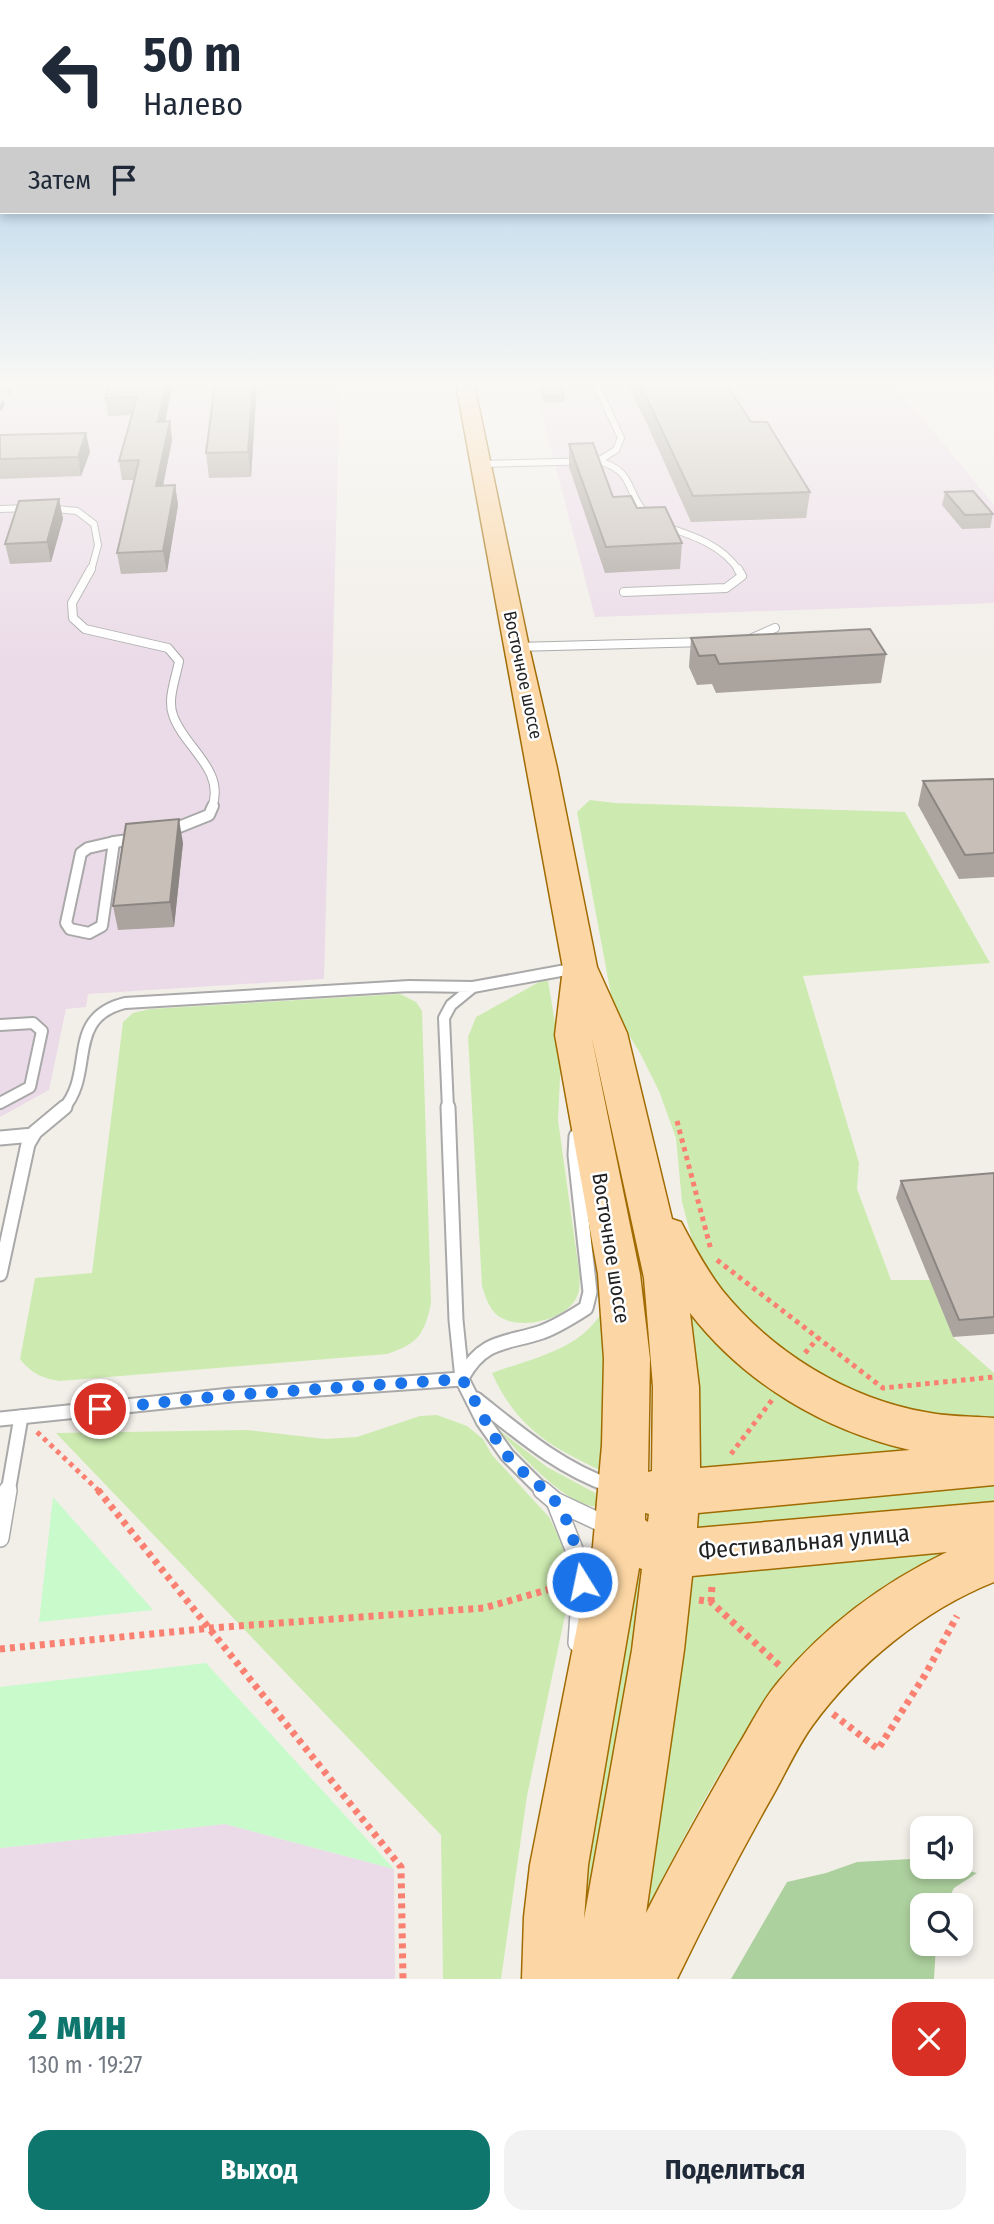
<!DOCTYPE html>
<html lang="ru">
<meta charset="utf-8">
<style>
:root{--surface:#fff;--page:#f2f2f3;--text:#1f2937;--muted:#747a83;--accent:#0f766e}
body{margin:0;font-family:"Fira Sans Condensed",sans-serif;background:var(--page);color:var(--text);height:100vh;display:flex;flex-direction:column;font-size:26px;white-space:nowrap}
*{box-sizing:border-box;margin:0}
p{font-size:23px;color:var(--muted)}
.icon{flex:none;width:38px;height:38px;fill:none;stroke:currentColor;stroke-width:2;stroke-linecap:round;stroke-linejoin:round}
.map{position:relative;height:1979px;overflow:hidden}
.side{display:flex;flex-direction:column;background:var(--surface);flex:1}
.side>*{flex:none}
.top-card{position:absolute;left:0px;top:0px;width:994px;height:214px;box-shadow:0 4px 10px #0003;background:#fff;color:var(--text);overflow:hidden}
.controls{position:absolute;left:910px;top:1816px;display:grid;gap:14px}
.controls a{display:grid;place-items:center;width:63px;height:63px;border-radius:14px;background:var(--surface);box-shadow:0 4px 10px #0003;font-size:35px}
.pin{position:absolute;display:grid;place-items:center;width:60px;height:60px;color:#fff;margin:-30px;border:4px solid #fff;border-radius:50%;box-shadow:0 2px 7px #0007}
.me{position:absolute;width:77px;margin:-38px;rotate:350deg;stroke-linejoin:round;filter:drop-shadow(0 0 5px #0008)}
.turn{display:flex;align-items:center;gap:24px;height:147px;padding:0 28px;font-size:32px}
.turn .icon{width:91px;height:91px;stroke-width:2.5}
.turn b{display:block;font-size:49px;line-height:60px}
.then{display:flex;align-items:center;height:66px;padding:0 28px;background:#0003;gap:14px;font-size:26px}
.round{display:grid;place-items:center;flex:none;width:74px;height:74px;border-radius:21px;background:var(--page)}
.headline{display:flex;align-items:center;justify-content:space-between;height:119px;padding:0 28px}
h1{font-size:42px;font-weight:700;line-height:52px;color:var(--accent)}
.primary-button{display:flex;gap:14px;margin-top:auto;padding:14px 28px}
.primary-button a{flex:1;height:80px;border-radius:21px;background:var(--accent);color:#fff;font-size:28px;font-weight:700;line-height:80px;text-align:center}
.primary-button a+a{background:var(--page);color:var(--text)}
.map>svg:first-child{display:block}
.industrial{fill:#ebdbe8}
.grass{fill:#cdebb0}
.forest{fill:#add19e}
.park{fill:#c8facc}
.lines{fill:none;stroke-linecap:round;stroke-linejoin:round}
.service-far4-casing{stroke:#a9a9a9;stroke-width:8}
.service-far3-casing{stroke:#a9a9a9;stroke-width:10}
.service-far2-casing{stroke:#a9a9a9;stroke-width:14}
.service-far1-casing{stroke:#a9a9a9;stroke-width:17}
.service-casing{stroke:#a9a9a9;stroke-width:20}
.primary-casing{stroke:#a06b00;stroke-width:3}
.path-far1{stroke:#fa8072;stroke-width:5;stroke-dasharray:4.5 4.5;stroke-linecap:butt}
.path{stroke:#fa8072;stroke-width:7;stroke-dasharray:5 5;stroke-linecap:butt}
.service-far4{stroke:#fff;stroke-width:6}
.service-far3{stroke:#fff;stroke-width:8}
.service-far2{stroke:#fff;stroke-width:10}
.service-far1{stroke:#fff;stroke-width:13}
.service{stroke:#fff;stroke-width:17}
.primary{fill:#fcd6a4;fill-rule:evenodd}
.rail{stroke:#707070;stroke-width:3.5;stroke-dasharray:9 9;stroke-linecap:butt}
.wall{fill:#aba49e}
.shaded-wall{fill:#8b8681}
.building{fill:#c7bfb8;stroke:#8b8681;stroke-width:2}
.route{stroke:#1a73e8;stroke-width:12;stroke-dasharray:0 21.6}
.labels{text-anchor:middle;dominant-baseline:central;stroke-width:5;stroke-linejoin:round;paint-order:stroke}
.far-street-label{font-size:18px;fill:#222;stroke:#fff}
.street-label{font-size:21px;fill:#222;stroke:#fff}
.near-street-label{font-size:24px;fill:#222;stroke:#fff}
</style>
<div class="map">
<svg width="994" height="1979" viewBox="0 0 994 1979">
<rect width="100%" height="100%" fill="#f2efe9"/>
<g class="industrial">
<polygon points="0,384 340,384 324,979 88,994 86,1007 66,1009 49,1090 0,1117"/>
<polygon points="534,384 894,384 994,505 994,603 595,617"/>
<polygon points="225,1824 394,1869 395,1979 0,1979 0,1848"/>
</g>
<g class="grass">
<polygon points="590,800 615,803 905,812 990,963 803,976 859,1163 857,1189 891,1280 930,1280 953,1337 994,1373 994,1422 923,1415 856,1392 810,1369 762,1332 717,1285 692,1240 682,1202 676,1138 659,1091 640,1053 614,1011 577,812"/>
<path d="M541 981H548L561 1058 558 1120 580 1278C579 1283 580 1290 578 1294 570 1320 518 1332 497 1315 489 1308 485 1296 482 1286L468 1037 476 1017Z"/>
<path d="M400 994 416 1002 422 1011 431 1303C424 1335 419 1343 387 1354L60 1381C42 1378 32 1374 20 1359L35 1278 92 1273 123 1022 133 1013 150 1009Z"/>
<polygon points="687,1303 921,1452 698,1472"/>
<path d="M605 1306 606 1473C552 1448 517 1429 492 1373 533 1358 585 1349 605 1306Z"/>
<polygon points="437,1415 467,1426 483,1439 492,1455 549,1517 559,1537 566,1558 569,1579 568,1601 527,1796 501,1979 443,1979 441,1835 56,1433 247,1430 325,1439 357,1437 420,1416"/>
<path d="M499 1430 547 1467 599 1495 597 1507C564 1504 520 1455 499 1430Z"/>
<polygon points="994,1480 994,1508 702,1531 695,1522 699,1512"/>
<path d="M959 1548C793 1608 714 1778 639 1925L691 1576Z"/>
<polygon points="638,1578 645,1578 601,1866 574,1934 636,1580"/>
</g>
<polygon class="forest" points="911,1859 922,1861 922,1867 952,1867 977,1873 954,1888 945,1906 922,1906 922,1944 936,1944 934,1979 731,1979 787,1882 826,1873 857,1862"/>
<g class="park">
<polygon points="53,1497 153,1610 39,1622"/>
<polygon points="206,1663 394,1869 225,1824 0,1848 0,1687"/>
</g>
<g class="lines">
<defs>
<g id="service-far4">
<polyline points="596,384 621,438 616,450 598,461"/>
<path d="M482 464 598 461C636 471 624 491 647 515"/>
<polyline points="46,508 77,511 94,524 98,545 91,571"/>
<polyline points="0,509 30,508"/>
<path d="M664 526C691 535 723 545 739 571"/>
</g>
<g id="service-far3">
<path d="M91 569 72 603 73 618 85 629 168 648 179 661C176 678 167 699 173 715 184 748 226 769 212 808"/>
<polyline points="624,592 726,588 742,576 738,569"/>
<polyline points="750,639 775,628"/>
<polyline points="516,647 706,642"/>
</g>
<g id="service-far2">
<polyline points="169,831 209,815 213,806"/>
<polygon points="114,842 102,926 89,933 70,929 66,923 81,853 88,848"/>
<polyline points="114,842 136,839"/>
<polyline points="473,987 577,968"/>
<polyline points="0,1025 33,1023 42,1031 30,1087 0,1103"/>
<path d="M63 1109C96 1073 64 1018 125 1003L409 986 473 987 451 1005 444 1018 448 1109"/>
</g>
<g id="service-far1">
<polyline points="448,1107 456,1320 462,1379 483,1421 507,1455 544,1492"/>
<polyline points="0,1138 33,1135"/>
<polyline points="0,1274 28,1144 35,1132 65,1107"/>
<path d="M463 1376C484 1339 506 1344 542 1332 558 1326 572 1317 586 1308L590 1292 575 1155 576 1136"/>
<path d="M476 1399C519 1433 559 1468 611 1486"/>
<polyline points="0,1419 231,1395 462,1379"/>
<polyline points="8,1492 21,1417"/>
</g>
<g id="service">
<polyline points="542,1490 555,1501 606,1525"/>
<polyline points="555,1501 579,1562 581,1584 577,1643"/>
<polyline points="0,1538 8,1490"/>
</g>
<path id="primary" d="M456 384H474L529 647 557 768 597 967 627 1033 672 1219 681 1222C693 1245 706 1269 722 1290 772 1352 847 1398 925 1412 947 1417 971 1416 994 1418V1485L698 1513 697 1528 994 1502V1582C924 1610 857 1664 812 1726 797 1747 786 1772 773 1795 739 1855 707 1917 677 1979H522L524 1917 530 1865 593 1546 602 1445 604 1359 598 1274 555 1035 563 968ZM591 1034 644 1278 653 1387 652 1471 648 1472 650 1359 640 1274ZM690 1313C745 1384 824 1430 910 1450L700 1468 699 1387ZM645 1513 649 1514 648 1522 645 1520ZM947 1552C882 1583 825 1626 779 1681 761 1702 750 1727 736 1749 705 1803 674 1858 646 1913L684 1650 692 1576ZM639 1568 642 1569 632 1650 584 1919 588 1865Z"/>
</defs>
<use href="#service-far4" class="service-far4-casing"/>
<use href="#service-far3" class="service-far3-casing"/>
<use href="#service-far2" class="service-far2-casing"/>
<use href="#service-far1" class="service-far1-casing"/>
<use href="#service" class="service-casing"/>
<use href="#primary" class="primary-casing"/>
<g class="path-far1">
<polyline points="677,1121 711,1250"/>
<polyline points="717,1260 883,1388 994,1377"/>
<polyline points="805,1353 818,1338"/>
<polyline points="37,1432 100,1492"/>
<polyline points="731,1454 772,1400"/>
</g>
<g class="path">
<polyline points="98,1490 401,1867 403,1979"/>
<polyline points="699,1600 711,1602 780,1666"/>
<polyline points="711,1602 712,1585"/>
<polyline points="0,1649 211,1628 484,1608 561,1586"/>
<polyline points="833,1714 878,1749 925,1675 957,1616"/>
</g>
<use href="#service-far4" class="service-far4"/>
<use href="#service-far3" class="service-far3"/>
<use href="#service-far2" class="service-far2"/>
<use href="#service-far1" class="service-far1"/>
<use href="#service" class="service"/>
<use href="#primary" class="primary"/>
<polyline class="rail" points="0,410 12,384"/>
</g>
<g class="wall">
<polygon points="173,384 165,421 170,421 172,440 163,486 175,485 178,505 167,572 121,574 117,553 134,480 122,480 119,461 132,415 108,416 105,398"/>
<polygon points="257,384 251,477 209,478 206,453"/>
<polygon points="539,384 560,384 564,396 564,402 544,403"/>
<polygon points="627,384 726,384 751,422 810,492 806,518 691,522 647,424"/>
<polygon points="0,435 90,452 81,476 0,479"/>
<polygon points="569,444 613,497 637,508 682,543 680,569 605,573 569,467"/>
<polygon points="945,492 993,514 990,528 962,529 942,505"/>
<polygon points="59,499 63,519 51,562 10,564 5,544"/>
<polygon points="691,638 886,654 881,683 716,693 712,684 697,685 689,667"/>
<polygon points="994,779 994,877 959,879 918,805 923,781"/>
<polygon points="183,843 174,927 118,930 113,906"/>
<polygon points="994,1173 994,1334 953,1337 896,1198 901,1181"/>
</g>
<g class="shaded-wall">
<polygon points="166,384 173,384 161,440 158,422"/>
<polygon points="253,384 257,384 251,477 248,452"/>
<polygon points="170,421 172,440 159,506 156,486"/>
<polygon points="86,433 90,452 81,476 78,457"/>
<polygon points="175,485 178,505 167,572 163,551"/>
<polygon points="59,499 63,519 51,562 47,542"/>
<polygon points="179,819 183,843 174,927 170,902"/>
</g>
<g class="building">
<polygon points="110,384 166,384 158,422 170,421 156,486 175,485 163,551 117,553 139,460 119,461 137,397 105,398"/>
<polygon points="215,384 253,384 248,452 206,453"/>
<polygon points="541,384 560,384 564,396 545,397"/>
<polygon points="640,384 726,384 751,422 767,422 810,492 693,496"/>
<polygon points="86,433 78,457 0,459 0,435"/>
<polygon points="593,443 613,497 631,496 637,508 665,507 682,543 606,547 569,444"/>
<polygon points="973,491 993,514 965,515 945,492"/>
<polygon points="59,499 47,542 5,544 19,501"/>
<polygon points="870,629 886,654 719,664 715,655 699,656 691,638"/>
<polygon points="994,779 994,853 965,855 923,781"/>
<polygon points="179,819 170,902 113,906 126,824"/>
<polygon points="994,1173 994,1317 959,1320 901,1181"/>
</g>
<linearGradient id="sky" x2="0" y2="1"><stop stop-color="#8fc0e4"/><stop offset="0.58" stop-color="#f9f8f5"/><stop offset="1" stop-color="#f9f8f5" stop-opacity="0"/></linearGradient>
<rect width="994" height="661" fill="url(#sky)"/>
<g class="lines">
<path class="route" d="M100 1409 231 1395 462 1379C478 1404 488 1430 506 1454 520 1472 539 1483 554 1500 571 1518 578 1557 582 1582"/>
</g>
<g class="labels">
<g class="far-street-label">
<text transform="translate(523 675) rotate(78)">Восточное шоссе</text>
</g>
<g class="street-label">
<text transform="translate(611 1248) rotate(81)">Восточное шоссе</text>
</g>
<g class="near-street-label">
<text transform="translate(804 1542) rotate(-5)">Фестивальная улица</text>
</g>
</g>
</svg>
<div class="controls">
<a><svg class="icon" aria-label="sound" viewBox="0 0 24 24"><path d="M4 9h4l5-4v14l-5-4H4zM17 9q2 3 0 6"/></svg></a>
<a><svg class="icon" aria-label="search" viewBox="0 0 24 24"><circle cx="10" cy="10" r="6"/><path d="M15 15l6 6"/></svg></a>
</div>
<div class="pin" style="left:100px;top:1409px;background:#d93025"><svg class="icon" aria-label="arrive" viewBox="0 0 24 24"><path d="M6 21V4h12l-3 4 3 4H6"/></svg></div>
<svg class="me" style="left:582px;top:1582px" viewBox="-20 -20 40 40"><circle r="17" fill="#1a73e8" stroke="#fff" stroke-width="3"/><path d="M0-11L8 9 0 5-8 9z" fill="#fff"/></svg>
<div class="top-card">
<div class="turn"><svg class="icon" aria-label="left" viewBox="0 0 24 24"><path d="M17 20v-9H6M10 6l-5 5 5 5"/></svg><div><b>50 m</b>Налево</div></div>
<div class="then">Затем<svg class="icon" aria-label="arrive" viewBox="0 0 24 24"><path d="M6 21V4h12l-3 4 3 4H6"/></svg></div>
</div>
</div>
<section class="side">
<div class="headline"><div><h1>2 мин</h1><p>130 m · 19:27</p></div><a class="round" style="background:#d93025;color:#fff"><svg class="icon" aria-label="close" viewBox="0 0 24 24"><path d="M6 6l12 12M18 6L6 18"/></svg></a></div>
<div class="primary-button"><a>Выход</a><a>Поделиться</a></div>
</section>
